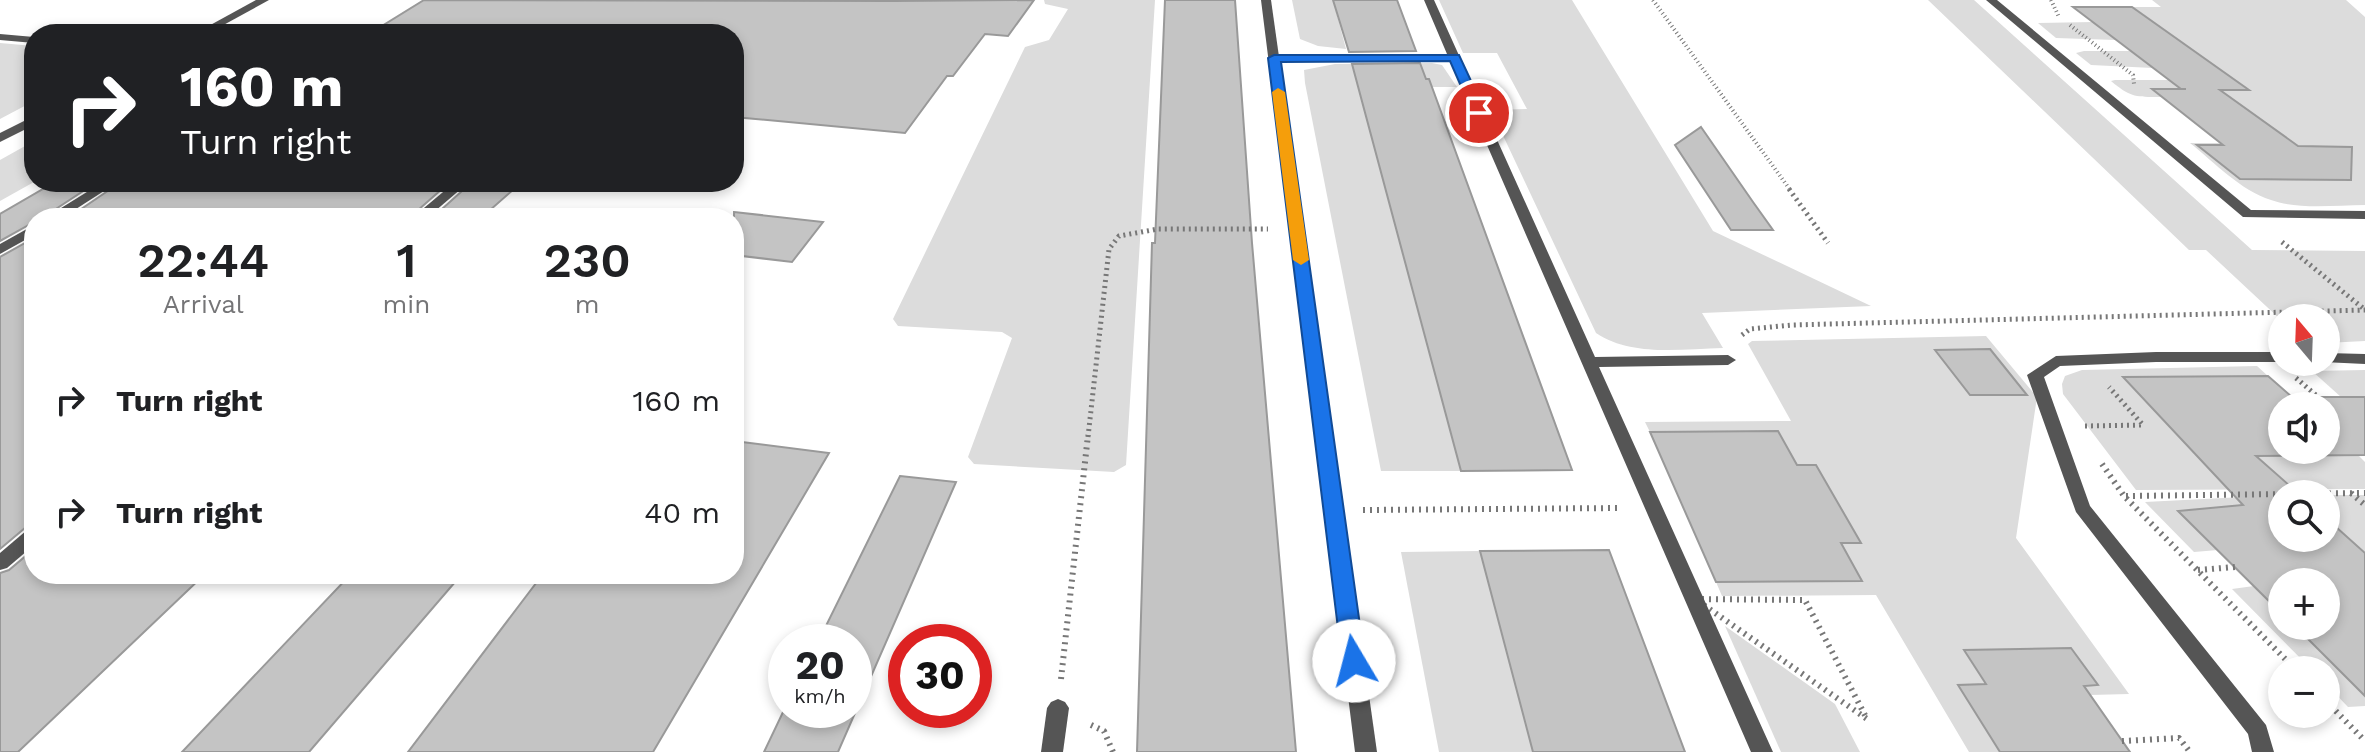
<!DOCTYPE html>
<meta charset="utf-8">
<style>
:root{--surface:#fff;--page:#f2f2f2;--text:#202124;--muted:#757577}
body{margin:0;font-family:"Work Sans",sans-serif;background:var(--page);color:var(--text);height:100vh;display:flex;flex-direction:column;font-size:30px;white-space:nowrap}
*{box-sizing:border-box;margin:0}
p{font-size:26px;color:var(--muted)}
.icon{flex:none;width:44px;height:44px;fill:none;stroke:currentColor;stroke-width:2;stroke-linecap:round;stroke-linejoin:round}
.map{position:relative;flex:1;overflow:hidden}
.drawer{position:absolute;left:24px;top:208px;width:720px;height:376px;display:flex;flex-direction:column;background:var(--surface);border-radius:32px;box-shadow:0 4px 12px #0003}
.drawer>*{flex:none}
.hud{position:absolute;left:24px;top:24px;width:720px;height:168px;border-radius:32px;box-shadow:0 4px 12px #0003;background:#202124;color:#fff;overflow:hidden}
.needle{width:52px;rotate:341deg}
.tools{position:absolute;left:2268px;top:304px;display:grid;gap:16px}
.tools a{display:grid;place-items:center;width:72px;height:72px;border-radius:50%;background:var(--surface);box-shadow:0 4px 12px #0003;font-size:40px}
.speed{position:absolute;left:768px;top:624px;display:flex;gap:16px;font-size:40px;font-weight:700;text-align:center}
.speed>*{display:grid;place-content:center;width:104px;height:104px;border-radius:50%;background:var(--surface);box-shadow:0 4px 12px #0003;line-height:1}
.speed small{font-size:20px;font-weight:400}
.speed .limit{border:12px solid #d22;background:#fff;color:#111}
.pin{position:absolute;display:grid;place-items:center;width:68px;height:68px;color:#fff;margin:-34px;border:4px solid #fff;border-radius:50%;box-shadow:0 2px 8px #0007}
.me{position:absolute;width:88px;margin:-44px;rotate:352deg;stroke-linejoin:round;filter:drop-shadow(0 0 6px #0008)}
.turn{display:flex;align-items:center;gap:28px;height:168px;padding:0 24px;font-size:36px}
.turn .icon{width:104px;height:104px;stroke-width:2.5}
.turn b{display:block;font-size:56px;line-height:68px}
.eta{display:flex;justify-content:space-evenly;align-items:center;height:136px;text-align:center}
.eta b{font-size:48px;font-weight:600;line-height:56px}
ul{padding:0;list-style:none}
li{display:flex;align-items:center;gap:24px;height:112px;padding:0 24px}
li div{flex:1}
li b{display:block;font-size:30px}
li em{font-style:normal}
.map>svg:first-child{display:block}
.green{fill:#dcdcdc}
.building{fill:#c4c4c4;stroke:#999;stroke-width:2;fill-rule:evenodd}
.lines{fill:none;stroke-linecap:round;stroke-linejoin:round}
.path-far2{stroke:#777;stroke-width:4;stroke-dasharray:1 3;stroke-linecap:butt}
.path-far1{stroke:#777;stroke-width:5;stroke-dasharray:2 4;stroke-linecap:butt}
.path{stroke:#777;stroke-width:6;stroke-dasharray:2 5;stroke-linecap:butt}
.service{fill:#555;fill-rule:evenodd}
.minor{fill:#555;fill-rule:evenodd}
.tertiary{fill:#555;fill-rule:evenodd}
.route{fill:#1a73e8;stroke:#114b97;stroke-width:2}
.slow{fill:#f59e0b}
</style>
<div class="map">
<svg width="2365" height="752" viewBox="0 0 2365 752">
<rect width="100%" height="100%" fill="#fff"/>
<g class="green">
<polygon points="1044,0 1155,0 1126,465 1114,472 974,464 968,457 1012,338 1002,332 898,326 893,319 1025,47 1049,40 1068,9 1045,4"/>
<polygon points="1292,0 1333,0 1346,49 1318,46 1300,39"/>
<path d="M1439 0H1572L1713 231 1871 306 1702 313 1723 348C1681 349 1632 357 1596 333L1491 110 1527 109 1497 53H1463Z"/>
<polygon points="1928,0 1974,0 2252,250 2365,251 2365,341 2326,343 2326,318 2282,318 2282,321 2206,250 2189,250"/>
<path d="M2152 0H2346L2365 17V205C2335 205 2299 210 2271 200 2240 190 2215 163 2190 143H2220L2224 145 2198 146 2240 179H2342L2220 90 2247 89 2133 7H2161Z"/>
<polygon points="2093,22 2116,40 2056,38 2038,23"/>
<polygon points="0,43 34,46 34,101 0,119"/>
<polygon points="2084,51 2131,51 2153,68 2091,65 2076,53"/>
<polygon points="1432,63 1442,65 1457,87 1432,87 1428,79 1357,79 1461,471 1381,471 1305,83 1304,70 1335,64"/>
<path d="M2115 80H2170L2181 89 2154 90 2162 97C2137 97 2131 98 2111 81Z"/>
<polygon points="34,141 34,182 0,201 0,160"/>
<polygon points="1986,336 2037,397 2016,538 2129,694 2090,695 2083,686 2097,685 2071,648 1965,650 1986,684 1959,686 2000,752 1969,752 1876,595 1722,596 1716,582 1862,581 1778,431 1650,432 1645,422 1791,421 1748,344 1752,341"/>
<polygon points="2257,366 2268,376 2124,377 2199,457 2358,455 2365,462 2365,489 2136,490 2063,394 2062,384 2065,376 2082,370"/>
<polygon points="2365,370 2365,397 2341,397 2312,371"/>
<polygon points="2282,495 2282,501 2179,511 2218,550 2194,552 2145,502"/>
<polygon points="2326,495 2365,495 2365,553 2326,518"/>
<polygon points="1480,551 1533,752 1439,752 1401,552"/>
<polygon points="2254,586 2282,614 2282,626 2295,626 2365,695 2365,706 2348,707 2326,684 2326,670 2312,670 2232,589"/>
<polygon points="1725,626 1835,704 1860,752 1781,752"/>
</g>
<g class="building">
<polygon points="424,0 894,1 1034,0 1008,36 985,34 953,76 947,76 905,133 734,117 734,34 369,34"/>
<polygon points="1165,0 1235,0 1252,243 1296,752 1137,752 1152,243 1155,243"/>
<polygon points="1333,0 1397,0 1416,51 1349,52"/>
<polygon points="2073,7 2132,7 2249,90 2220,90 2298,146 2352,147 2351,180 2240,179 2197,145 2223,145 2152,89 2186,89 2181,89"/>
<polygon points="1420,63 1426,79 1429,79 1572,470 1461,471 1352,64"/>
<polygon points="1701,127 1753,202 1773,230 1731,230 1675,145"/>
<polygon points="55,182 97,182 42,218 34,218 34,222 0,241 0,214"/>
<polygon points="121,182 450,182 409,218 68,218"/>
<polygon points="472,182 522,182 481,218 432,218"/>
<polygon points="734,212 823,222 792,262 734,255"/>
<polygon points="34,238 34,525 25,528 0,549 0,257"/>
<polygon points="1990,349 2027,395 1970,395 1935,350"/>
<path d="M2268 376 2292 397H2365V455L2256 456 2299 494H2282V538H2326V518L2365 553V696L2295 626H2326V582H2282V614L2178 511 2243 505 2123 377ZM2282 406H2326V450H2282Z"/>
<polygon points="1778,431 1797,465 1816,465 1861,543 1841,543 1862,581 1716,582 1650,432"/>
<polygon points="734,441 829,453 653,752 408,752 543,574 734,574"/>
<polygon points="900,476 956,482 838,752 764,752 784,710 854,710 854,642 818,642"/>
<polygon points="34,549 34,574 205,574 18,752 0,752 0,573 9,570"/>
<polygon points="1609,550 1685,752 1533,752 1480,551"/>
<polygon points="351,574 462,574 309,752 182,752"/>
<polygon points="2071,648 2098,685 2084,686 2130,752 2000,752 1958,685 1986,684 1964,650"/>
</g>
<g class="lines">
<g class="path-far2">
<polyline points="1653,0 1791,191"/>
<polyline points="2051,0 2059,17"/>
<polyline points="2070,25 2133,75 2134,84"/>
</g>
<g class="path-far1">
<polyline points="1789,189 1828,243"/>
<polyline points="2282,242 2364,309"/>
<polyline points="1742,335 1750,329 1792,325 2365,310"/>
<polyline points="2296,378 2318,397"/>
<polyline points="2085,426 2143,425 2109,387"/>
<polyline points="1088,437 1109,249 1119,236 1158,229 1268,229"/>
</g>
<g class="path">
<polyline points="2102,464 2124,496 2296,670"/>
<polyline points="2351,493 2365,505"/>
<polyline points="2126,496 2365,493"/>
<polyline points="1363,510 1621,508"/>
<polyline points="2198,570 2235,567"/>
<polygon points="1695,599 1805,600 1867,719"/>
<polyline points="1061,679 1088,435"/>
<polyline points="2326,701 2365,741"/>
<polyline points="1091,725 1104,731 1113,752"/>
<polyline points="2122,741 2179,738 2190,752"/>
</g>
<g class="service">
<polygon points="1424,0 1434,0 1595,357 1728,355 1736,360 1728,365 1599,367 1773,752 1751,752 1450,60 1274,61 1268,58 1274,55 1447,54"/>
<polygon points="1986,0 1997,0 2251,210 2365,211 2365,219 2243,217"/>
<polygon points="103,182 118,182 62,218 45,218"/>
<polygon points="455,182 469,182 427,218 412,218"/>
<polygon points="34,225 34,235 0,254 0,244"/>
<polygon points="2156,352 2282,352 2282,362 2156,362 2060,366 2044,377 2090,506 2266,725 2274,752 2252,752 2248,734 2076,512 2027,375 2056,356"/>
<polygon points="2326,353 2365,354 2365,364 2323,362 2326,362"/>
<polygon points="34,528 34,545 7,568 0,570 0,553 27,530"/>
<polygon points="1058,699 1065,702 1069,708 1063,752 1041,752 1047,708 1051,702"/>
</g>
<g class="minor">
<polygon points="1261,0 1271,0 1377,752 1355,752"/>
<polygon points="0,34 34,37 34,43 0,40"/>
</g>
<g class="tertiary">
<polygon points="256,0 269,0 207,34 194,34"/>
<polygon points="34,116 34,125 0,142 0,133"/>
</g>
</g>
<polygon class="route" points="1274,55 1459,55 1486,113 1474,116 1450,61 1281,62 1365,661 1362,668 1354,671 1346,668 1342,661 1268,58"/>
<polygon class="slow" points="1278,88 1285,92 1309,260 1301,265 1293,260 1272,92"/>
</svg>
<div class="tools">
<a><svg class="needle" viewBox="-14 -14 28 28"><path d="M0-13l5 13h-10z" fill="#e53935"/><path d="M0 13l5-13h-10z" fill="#757577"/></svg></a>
<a><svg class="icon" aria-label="sound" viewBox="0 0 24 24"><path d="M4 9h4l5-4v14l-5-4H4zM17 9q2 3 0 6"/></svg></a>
<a><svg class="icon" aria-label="search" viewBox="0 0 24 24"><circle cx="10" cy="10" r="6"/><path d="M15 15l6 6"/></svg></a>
<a>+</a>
<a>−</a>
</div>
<div class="speed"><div>20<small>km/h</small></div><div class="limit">30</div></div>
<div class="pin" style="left:1479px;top:113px;background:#d93025"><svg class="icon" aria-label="arrive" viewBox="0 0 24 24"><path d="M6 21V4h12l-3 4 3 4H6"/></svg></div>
<svg class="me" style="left:1354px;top:661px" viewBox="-20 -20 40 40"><circle r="19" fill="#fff"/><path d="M0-13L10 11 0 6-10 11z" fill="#1a73e8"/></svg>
<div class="hud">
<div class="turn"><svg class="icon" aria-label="right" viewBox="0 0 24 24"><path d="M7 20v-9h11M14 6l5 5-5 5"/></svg><div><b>160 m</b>Turn right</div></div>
</div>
<section class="drawer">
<div class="eta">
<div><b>22:44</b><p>Arrival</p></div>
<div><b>1</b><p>min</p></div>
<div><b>230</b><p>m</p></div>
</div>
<ul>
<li><svg class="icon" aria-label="right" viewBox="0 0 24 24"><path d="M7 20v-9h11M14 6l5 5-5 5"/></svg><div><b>Turn right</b></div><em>160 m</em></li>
<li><svg class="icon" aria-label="right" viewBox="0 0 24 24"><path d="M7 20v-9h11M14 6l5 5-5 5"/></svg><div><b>Turn right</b></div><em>40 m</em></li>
</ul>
</section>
</div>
